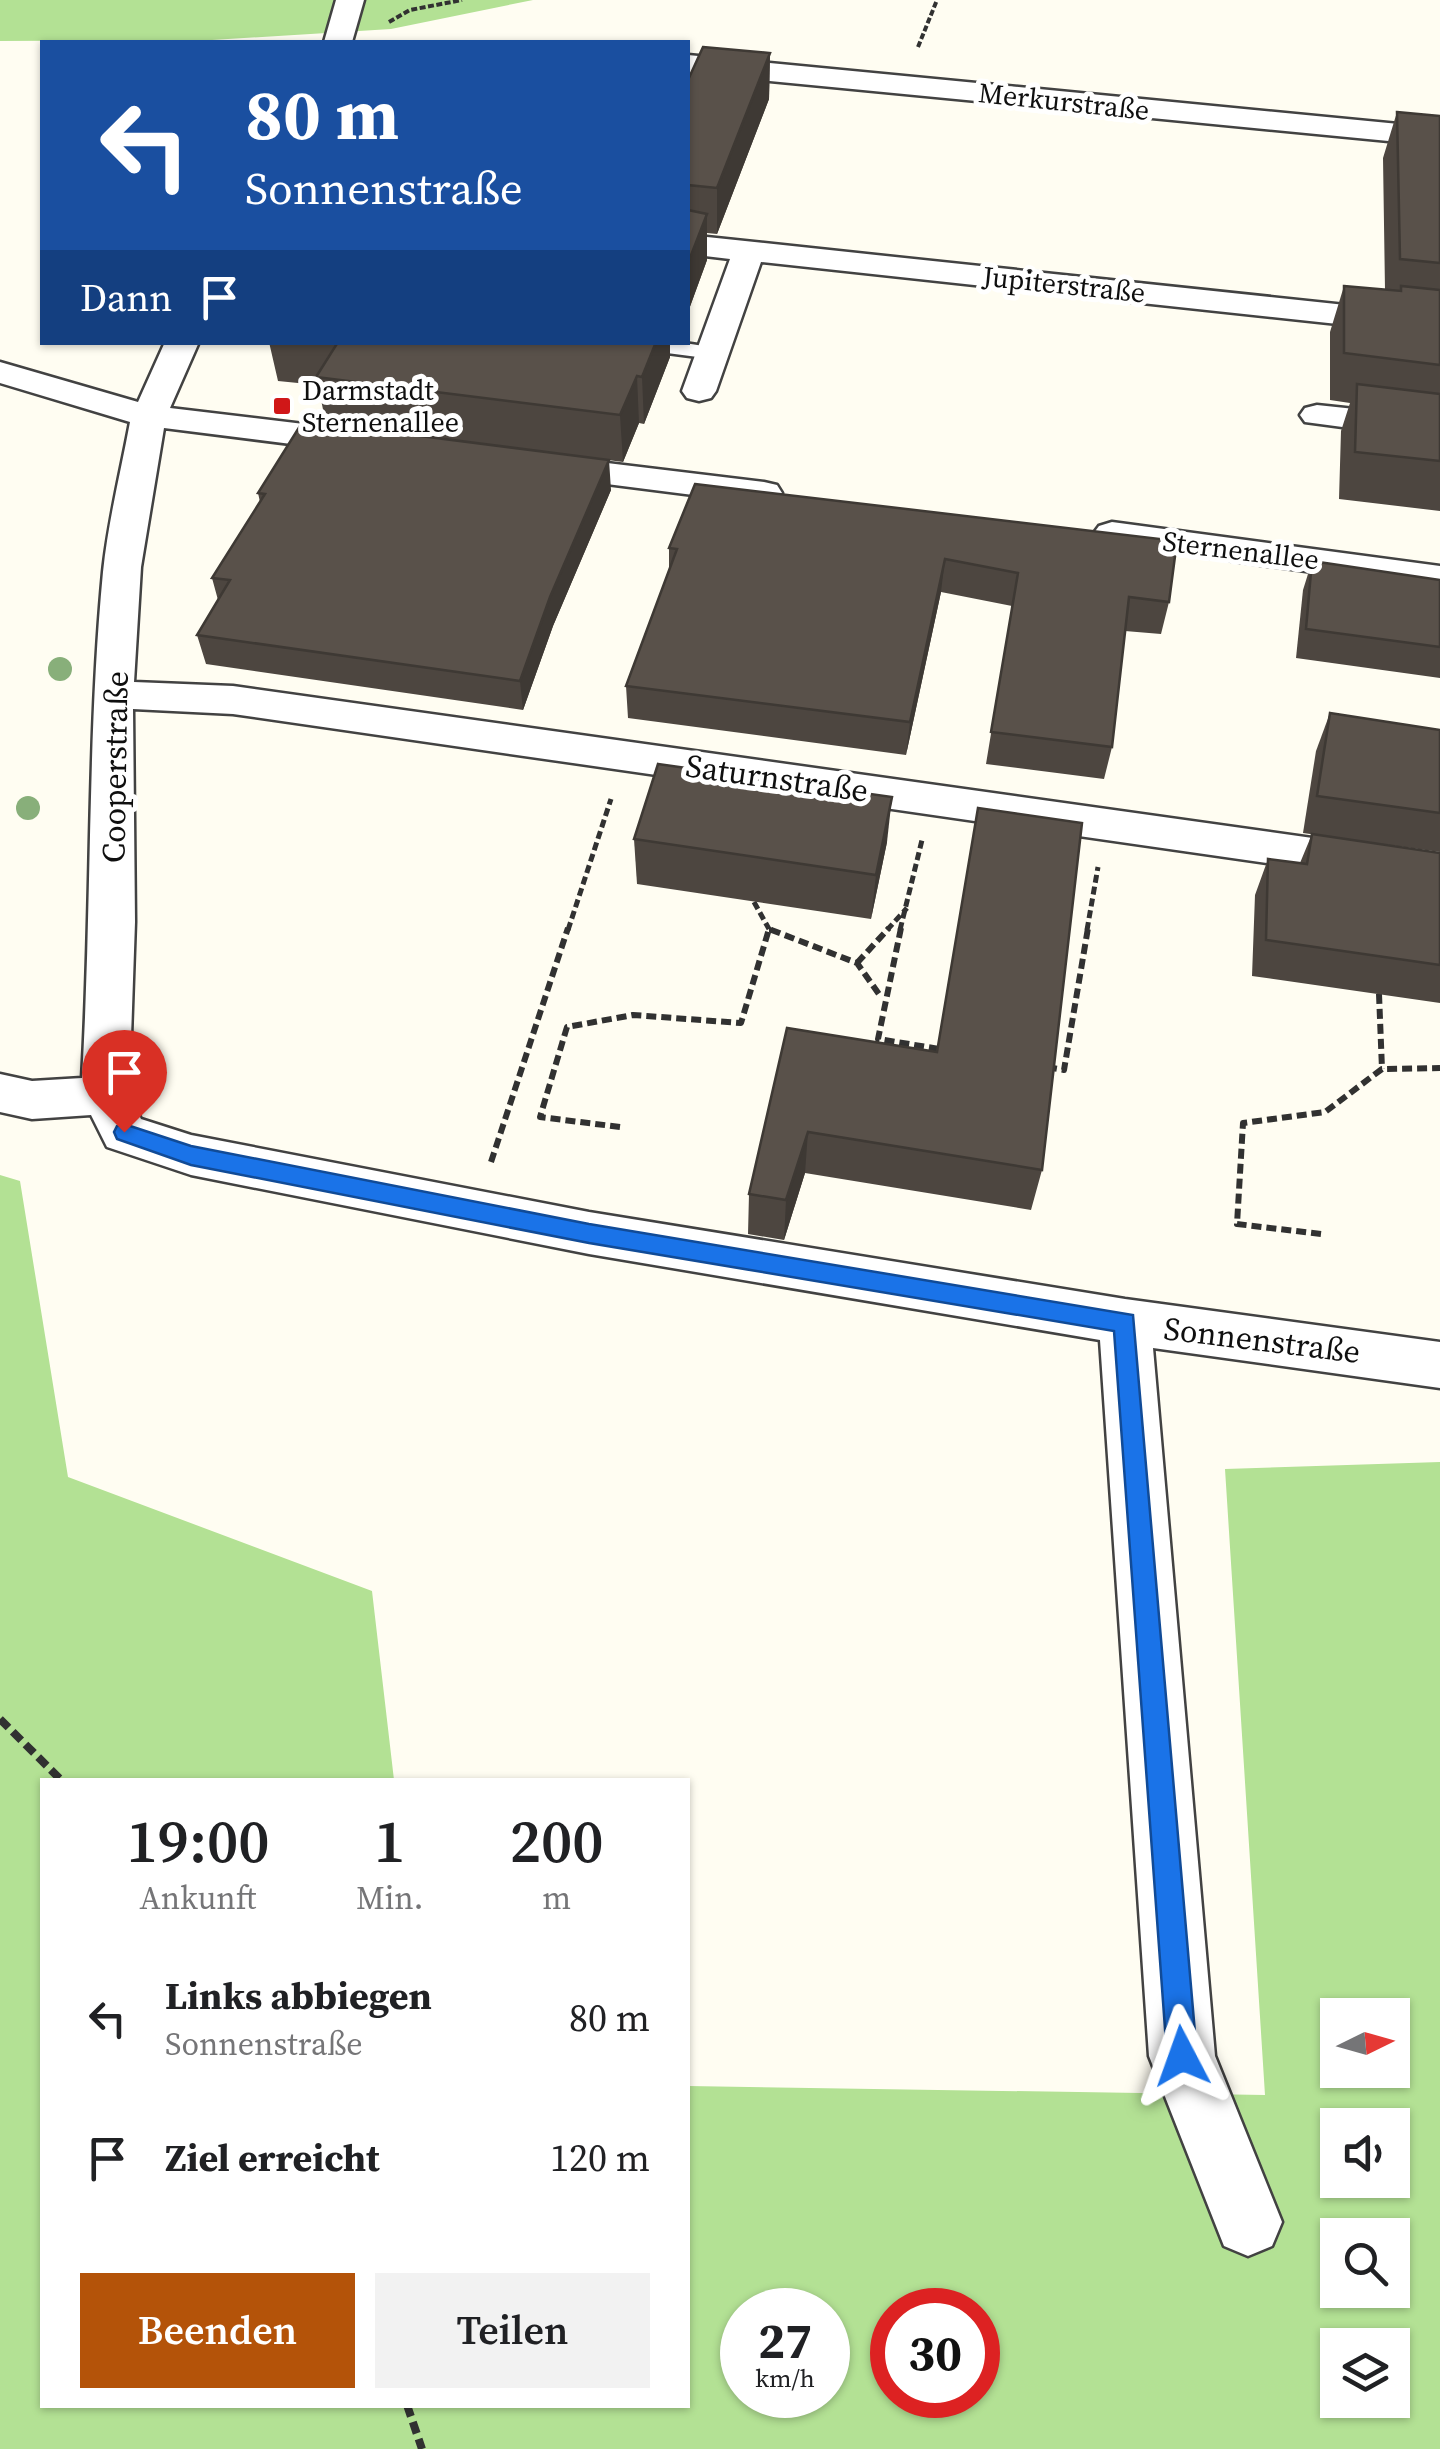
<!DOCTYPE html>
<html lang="de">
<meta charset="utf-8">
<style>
:root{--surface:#fff;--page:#f2f2f2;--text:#202124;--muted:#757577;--accent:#b45309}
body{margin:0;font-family:"Source Serif 4",serif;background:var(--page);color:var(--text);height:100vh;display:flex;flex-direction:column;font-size:38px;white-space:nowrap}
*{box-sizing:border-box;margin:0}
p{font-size:32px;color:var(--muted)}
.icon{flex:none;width:55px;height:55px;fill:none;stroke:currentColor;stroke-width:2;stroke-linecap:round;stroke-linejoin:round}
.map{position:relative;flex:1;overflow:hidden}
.side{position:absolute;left:40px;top:1778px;width:650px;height:630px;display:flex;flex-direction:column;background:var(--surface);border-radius:0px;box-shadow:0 2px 8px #0004}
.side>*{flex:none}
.banner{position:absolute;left:40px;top:40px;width:650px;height:305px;border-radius:0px;box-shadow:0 2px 8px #0004;background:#1a4fa0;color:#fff;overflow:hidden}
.needle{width:65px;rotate:85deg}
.controls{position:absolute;left:1320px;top:1998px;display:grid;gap:20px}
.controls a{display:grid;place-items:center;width:90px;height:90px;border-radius:0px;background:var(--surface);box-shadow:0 2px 8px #0004;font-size:50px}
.speed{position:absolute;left:720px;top:2288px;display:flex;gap:20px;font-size:50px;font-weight:700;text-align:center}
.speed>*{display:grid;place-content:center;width:130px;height:130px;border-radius:50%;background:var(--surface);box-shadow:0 2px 8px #0004;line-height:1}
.speed small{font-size:25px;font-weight:400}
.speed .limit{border:15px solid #d22;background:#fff;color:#111}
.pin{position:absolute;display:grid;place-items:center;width:85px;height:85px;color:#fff;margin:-102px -42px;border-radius:50% 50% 50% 0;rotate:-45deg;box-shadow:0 0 10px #0007}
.pin .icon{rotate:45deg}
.me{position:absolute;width:110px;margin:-55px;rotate:356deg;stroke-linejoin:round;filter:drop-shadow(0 0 8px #0008)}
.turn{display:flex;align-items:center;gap:35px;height:210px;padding:0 40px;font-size:45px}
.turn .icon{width:130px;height:130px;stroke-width:2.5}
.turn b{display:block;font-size:70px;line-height:85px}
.then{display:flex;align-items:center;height:95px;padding:0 40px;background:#0003;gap:20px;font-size:38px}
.eta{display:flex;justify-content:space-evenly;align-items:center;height:170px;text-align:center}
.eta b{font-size:60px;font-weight:600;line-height:70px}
.primary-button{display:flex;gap:20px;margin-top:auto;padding:20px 40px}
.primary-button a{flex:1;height:115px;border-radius:0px;background:var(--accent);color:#fff;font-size:40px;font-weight:600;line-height:115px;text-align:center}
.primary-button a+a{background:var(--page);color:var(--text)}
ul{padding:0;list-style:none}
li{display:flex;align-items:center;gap:30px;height:140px;padding:0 40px}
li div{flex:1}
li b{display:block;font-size:38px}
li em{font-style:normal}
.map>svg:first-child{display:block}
.forest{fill:#b3e194;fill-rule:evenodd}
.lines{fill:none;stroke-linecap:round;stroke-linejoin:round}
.lane-casing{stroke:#424242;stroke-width:5}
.street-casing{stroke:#424242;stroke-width:5}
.path-far3{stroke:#313131;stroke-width:4;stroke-dasharray:6 2.5;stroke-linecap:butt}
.path-far2{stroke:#313131;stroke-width:5;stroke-dasharray:8 4;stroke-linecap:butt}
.path-far1{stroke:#313131;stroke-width:6;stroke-dasharray:10 5;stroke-linecap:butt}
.path{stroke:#313131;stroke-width:8;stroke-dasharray:12 6;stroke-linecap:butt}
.lane{fill:#fff;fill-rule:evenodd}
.street{fill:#fff;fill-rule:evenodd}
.tree{fill:#88af7a}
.wall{fill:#4d4640}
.shaded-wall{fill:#3e3934}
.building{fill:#59514a;stroke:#3e3934;stroke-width:2.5}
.route{fill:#1a73e8;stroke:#114b97;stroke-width:2.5}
.poi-dot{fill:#d01718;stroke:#fff;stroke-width:4}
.labels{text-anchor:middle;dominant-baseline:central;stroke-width:10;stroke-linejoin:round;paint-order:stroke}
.far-street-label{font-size:28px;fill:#0f0f0f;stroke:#fff}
.far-poi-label{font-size:28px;fill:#0f0f0f;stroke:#fff;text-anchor:start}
.street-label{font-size:32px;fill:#0f0f0f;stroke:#fff}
</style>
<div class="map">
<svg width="1440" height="2449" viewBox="0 0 1440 2449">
<rect width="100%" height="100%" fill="#fffdf2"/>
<g class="forest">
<polygon points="0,0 533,0 391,29 212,40 0,41"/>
<path d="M0 1175 20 1181 68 1477 372 1591 394 1780H42V2405H688V2086L1265 2095 1225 1469 1440 1462V2449H0ZM1338 2015H1392V2070H1338ZM1338 2125H1392V2180H1338ZM1338 2235H1392V2290H1338ZM742 2310H828V2395H742ZM892 2310H978V2395H892ZM1338 2345H1392V2400H1338Z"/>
</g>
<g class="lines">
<defs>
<path id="lane" d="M613 342C641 342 699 338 721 354L713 359 621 347Z"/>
<g id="street">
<polygon points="336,0 364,0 352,42 324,42"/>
<polygon points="688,55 1440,128 1440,146 688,73"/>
<polygon points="688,235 1440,315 1440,335 761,262 716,391 711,398 699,401 687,398 682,391 730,259 688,254"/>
<path d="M165 342H199L170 408 362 431 375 434 380 442 375 450 362 453 164 428 141 567 134 682 233 686 1440 856V888L233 714 133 709 135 922 129 1095 141 1119 191 1135 589 1212 1125 1299 1440 1342V1388L1153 1348 1215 2056 1282 2222 1272 2246 1248 2256 1224 2246 1149 2056 1100 1340 589 1254 191 1175 107 1147 91 1115 32 1119 0 1112V1074L32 1081 82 1078C92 909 87 740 103 572 108 522 121 471 130 422L0 383V362L138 402Z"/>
<polygon points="1317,405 1440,418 1440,440 1305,422 1300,415 1305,408"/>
<polygon points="541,455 764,482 777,485 782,493 777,501 764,504 528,474 523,466 528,458"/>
<polygon points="1112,522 1440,566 1440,590 1099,542 1093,534 1099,526"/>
</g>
</defs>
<use href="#lane" class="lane-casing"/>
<use href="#street" class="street-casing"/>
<g class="path-far3">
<polyline points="389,22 410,10 462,0"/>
<polyline points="918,47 937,0"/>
</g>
<g class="path-far2">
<polyline points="754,902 769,929"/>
<polyline points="568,930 611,799"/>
<polyline points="769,930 773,930"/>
<polyline points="887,930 907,908"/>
<polyline points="900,930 922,840"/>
<polyline points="1087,930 1098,867"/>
</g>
<g class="path-far1">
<polyline points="901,928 878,1039 946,1050"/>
<polyline points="857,963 889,928"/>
<polyline points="1379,994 1382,1069"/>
<polyline points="1047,1067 1064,1070 1088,928"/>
<polyline points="620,1127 540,1117 567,1027 633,1015 741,1023 769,929 857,963 881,997"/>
<polyline points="491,1162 568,928"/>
<polyline points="1321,1234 1237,1224 1243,1123 1325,1112 1382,1069 1440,1068"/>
</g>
<g class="path">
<polyline points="0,1719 61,1780"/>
<polyline points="407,2405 422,2449"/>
</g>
<use href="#lane" class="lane"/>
<use href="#street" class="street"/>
</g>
<g class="tree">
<circle cx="60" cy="669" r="12"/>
<circle cx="28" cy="808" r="12"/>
</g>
<g class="wall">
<polygon points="770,53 769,99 717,234 707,233 707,260 688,312 688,80"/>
<polygon points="1397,112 1440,116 1440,511 1339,499 1341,431 1350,403 1330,400 1330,332 1344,286 1385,290 1383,158"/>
<polygon points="269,342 670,342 670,357 644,424 639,423 623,462 501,446 611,490 553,626 523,710 206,664 197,635 218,600 212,578 260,502 258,493 326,424 318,385 278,381"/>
<polygon points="695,484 1169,602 1161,634 1125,631 1112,747 1104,779 986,764 1012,606 941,592 906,755 628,718 626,686 669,571 669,548"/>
<polygon points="1312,561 1440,580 1440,678 1296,658 1303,590"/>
<polygon points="1330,713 1440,730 1440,852 1303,833 1316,751"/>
<polygon points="1312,834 1440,853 1440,1003 1252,976 1255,895 1268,859 1300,863"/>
<polygon points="634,839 887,842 871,919 637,884"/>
<polygon points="787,1028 1042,1170 1031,1210 805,1173 784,1240 748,1234 749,1194"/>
</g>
<g class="shaded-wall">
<polygon points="770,53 769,99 717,234 717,188"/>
<polygon points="707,214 707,260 688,312 688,263"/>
<polygon points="656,342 670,342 670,357 644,424 642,377"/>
<polygon points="637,376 639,423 623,462 620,415"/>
<polygon points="609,460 611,490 553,626 523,710 520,681 550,597"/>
<polygon points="945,559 941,592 906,755 910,722"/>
<polygon points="892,797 887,842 871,919 876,875"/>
<polygon points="808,1132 805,1173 784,1240 786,1200"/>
</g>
<g class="building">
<polygon points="703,47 770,53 717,188 688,185 688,80"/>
<polygon points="1397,112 1440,116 1440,263 1400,259"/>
<polygon points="688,210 707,214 688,263"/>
<polygon points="1344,286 1401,291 1401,286 1440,290 1440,365 1344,353"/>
<polygon points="338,342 656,342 642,377 637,376 620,415 316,377"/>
<polygon points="1357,384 1440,394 1440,461 1355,452"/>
<polygon points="303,421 609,460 550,597 520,681 197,635 230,580 212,578 265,494 258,493"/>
<polygon points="695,484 1177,541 1169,602 1129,597 1112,747 991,732 1018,573 945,559 910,722 626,686 677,549 669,548"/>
<polygon points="1312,561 1440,580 1440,647 1306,629"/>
<polygon points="1330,713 1440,730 1440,813 1317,796"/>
<polygon points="658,764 892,797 876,875 634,839"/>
<polygon points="978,808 1082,823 1042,1170 808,1132 786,1200 749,1194 787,1028 937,1052"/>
<polygon points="1312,834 1440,853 1440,965 1266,940 1268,859 1307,864"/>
</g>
<polygon class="route" points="124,1124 191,1146 589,1224 1133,1315 1197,2056 1193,2066 1182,2070 1172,2066 1167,2056 1114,1331 589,1243 191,1165 117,1139 114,1132 117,1126"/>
<rect class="poi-dot" x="272" y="396" width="20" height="20" rx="5"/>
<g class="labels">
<g class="far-street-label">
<text transform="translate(1064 101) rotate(6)">Merkurstraße</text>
<text transform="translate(1064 284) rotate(6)">Jupiterstraße</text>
<text transform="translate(1241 550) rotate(7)">Sternenallee</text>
</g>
<g class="far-poi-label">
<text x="302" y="390">Darmstadt<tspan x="302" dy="32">Sternenallee</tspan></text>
</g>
<g class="street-label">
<text transform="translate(115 767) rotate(-89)">Cooperstraße</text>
<text transform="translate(777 778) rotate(8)">Saturnstraße</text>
<text transform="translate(1262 1340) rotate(7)">Sonnenstraße</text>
</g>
</g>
</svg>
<div class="controls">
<a><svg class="needle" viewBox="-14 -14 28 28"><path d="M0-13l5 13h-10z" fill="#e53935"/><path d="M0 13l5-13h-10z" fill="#757577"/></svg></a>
<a><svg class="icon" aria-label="sound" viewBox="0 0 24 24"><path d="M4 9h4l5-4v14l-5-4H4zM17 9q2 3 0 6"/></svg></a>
<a><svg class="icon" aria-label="search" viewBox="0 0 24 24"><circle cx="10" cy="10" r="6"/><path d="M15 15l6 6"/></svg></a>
<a><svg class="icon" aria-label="layers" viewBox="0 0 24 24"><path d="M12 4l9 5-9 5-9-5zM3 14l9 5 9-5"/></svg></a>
</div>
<div class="speed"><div>27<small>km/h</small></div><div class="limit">30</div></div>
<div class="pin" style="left:124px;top:1132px;background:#d93025"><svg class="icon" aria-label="arrive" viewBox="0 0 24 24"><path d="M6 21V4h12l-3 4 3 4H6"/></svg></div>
<svg class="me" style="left:1182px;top:2056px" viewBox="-20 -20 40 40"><path d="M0-17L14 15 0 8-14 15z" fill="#1a73e8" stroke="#fff" stroke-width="4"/></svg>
<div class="banner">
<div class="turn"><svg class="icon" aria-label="left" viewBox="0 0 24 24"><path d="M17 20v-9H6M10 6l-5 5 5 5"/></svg><div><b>80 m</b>Sonnenstraße</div></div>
<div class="then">Dann<svg class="icon" aria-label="arrive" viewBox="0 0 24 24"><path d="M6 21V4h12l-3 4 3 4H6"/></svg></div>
</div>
<section class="side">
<div class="eta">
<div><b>19:00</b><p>Ankunft</p></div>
<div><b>1</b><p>Min.</p></div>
<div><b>200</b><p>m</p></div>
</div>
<ul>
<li><svg class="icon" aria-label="left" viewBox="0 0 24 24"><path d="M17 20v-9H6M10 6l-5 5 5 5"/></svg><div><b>Links abbiegen</b><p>Sonnenstraße</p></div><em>80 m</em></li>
<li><svg class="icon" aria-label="arrive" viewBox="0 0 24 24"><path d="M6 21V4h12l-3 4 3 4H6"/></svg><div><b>Ziel erreicht</b></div><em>120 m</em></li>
</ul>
<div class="primary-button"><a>Beenden</a><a>Teilen</a></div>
</section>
</div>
